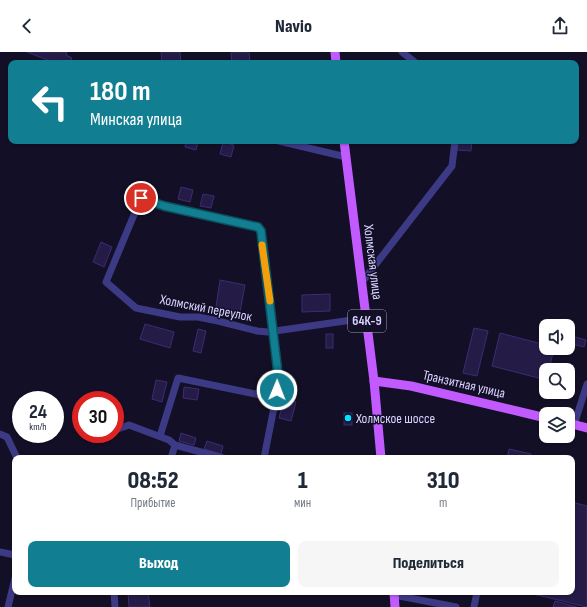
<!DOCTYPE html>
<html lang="ru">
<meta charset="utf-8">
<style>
:root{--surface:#fff;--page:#f6f6f7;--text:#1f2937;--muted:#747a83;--accent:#117e91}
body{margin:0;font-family:"Sofia Sans Condensed",sans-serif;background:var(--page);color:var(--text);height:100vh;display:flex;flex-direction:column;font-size:15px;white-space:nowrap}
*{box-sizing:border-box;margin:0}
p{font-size:13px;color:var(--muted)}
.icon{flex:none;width:22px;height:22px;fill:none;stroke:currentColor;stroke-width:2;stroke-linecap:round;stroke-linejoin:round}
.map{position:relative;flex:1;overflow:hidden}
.sheet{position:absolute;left:12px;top:403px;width:563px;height:140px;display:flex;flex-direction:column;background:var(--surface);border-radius:8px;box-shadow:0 1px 3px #0004}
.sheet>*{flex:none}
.banner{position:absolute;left:8px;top:8px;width:571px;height:84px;border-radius:8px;box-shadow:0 1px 3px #0004;background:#117e91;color:#fff;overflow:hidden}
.buttons{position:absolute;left:539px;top:267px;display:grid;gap:8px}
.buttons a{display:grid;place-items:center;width:36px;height:36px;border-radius:8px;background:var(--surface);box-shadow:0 1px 3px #0004;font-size:20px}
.speed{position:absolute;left:12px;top:339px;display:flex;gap:8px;font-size:20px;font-weight:700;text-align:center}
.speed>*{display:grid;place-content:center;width:52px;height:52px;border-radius:50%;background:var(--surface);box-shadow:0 1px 3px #0004;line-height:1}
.speed small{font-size:10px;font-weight:400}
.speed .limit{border:6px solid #d22;background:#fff;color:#111}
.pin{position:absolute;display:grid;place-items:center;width:34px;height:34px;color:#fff;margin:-17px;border:2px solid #fff;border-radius:50%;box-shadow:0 1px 4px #0007}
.me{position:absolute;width:44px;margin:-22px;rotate:1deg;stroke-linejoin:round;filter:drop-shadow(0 0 3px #0008)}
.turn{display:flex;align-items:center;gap:14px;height:84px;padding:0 16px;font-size:18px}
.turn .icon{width:52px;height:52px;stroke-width:2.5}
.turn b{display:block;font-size:28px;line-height:34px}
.eta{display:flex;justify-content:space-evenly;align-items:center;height:68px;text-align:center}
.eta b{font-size:24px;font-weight:800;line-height:28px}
.action{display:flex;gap:8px;margin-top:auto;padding:8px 16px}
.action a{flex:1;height:46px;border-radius:8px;background:var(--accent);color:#fff;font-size:16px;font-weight:800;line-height:46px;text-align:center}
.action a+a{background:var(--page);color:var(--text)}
header{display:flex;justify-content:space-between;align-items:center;height:52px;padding:0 16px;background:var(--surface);font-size:18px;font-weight:800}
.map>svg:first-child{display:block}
.building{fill:#241b47;stroke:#3b2d73}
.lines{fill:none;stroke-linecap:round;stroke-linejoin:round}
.minor{stroke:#3d3a85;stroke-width:7}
.major{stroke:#c25bff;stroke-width:9}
.route-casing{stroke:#0b525e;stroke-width:10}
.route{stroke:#117e91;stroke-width:7}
.slow{stroke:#f59e0b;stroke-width:7}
.poi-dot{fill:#00e5ff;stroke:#130f26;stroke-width:1.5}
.labels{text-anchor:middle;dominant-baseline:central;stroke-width:3;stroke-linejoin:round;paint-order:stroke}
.shield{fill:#130f26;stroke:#9e99be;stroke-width:1}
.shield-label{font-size:13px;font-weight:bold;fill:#d9d4ff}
.street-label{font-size:14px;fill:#d9d4ff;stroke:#130f26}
.poi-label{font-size:14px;fill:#d9d4ff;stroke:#130f26;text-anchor:start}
</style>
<header><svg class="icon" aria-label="back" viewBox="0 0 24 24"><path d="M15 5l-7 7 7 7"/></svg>Navio<svg class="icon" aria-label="share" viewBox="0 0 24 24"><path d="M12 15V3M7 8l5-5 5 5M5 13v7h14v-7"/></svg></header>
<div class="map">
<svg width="587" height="555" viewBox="0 0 587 555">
<rect width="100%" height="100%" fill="#130f26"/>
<g class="building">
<polygon points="27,0 67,0 66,3 72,6 70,11 55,11"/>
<polygon points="161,0 180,0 181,11 162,11"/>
<polygon points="231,0 249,0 250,11 232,11"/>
<polygon points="186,89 198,89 196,98 185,95"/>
<polygon points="458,89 472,89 471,99 457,98"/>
<polygon points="223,90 234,93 231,105 220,102"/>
<polygon points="181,135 193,138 190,150 178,147"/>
<polygon points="203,142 214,144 211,156 200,154"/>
<polygon points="101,190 112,195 104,215 93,210"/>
<polygon points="220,228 245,233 240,260 216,255"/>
<polygon points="330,242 330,259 302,260 302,243"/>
<polygon points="145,272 174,280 170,296 140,287"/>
<polygon points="474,276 488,279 477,324 463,321"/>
<polygon points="198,277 206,279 201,301 193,299"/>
<polygon points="500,281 546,293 546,296 554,296 549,318 546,318 546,328 492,314"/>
<rect x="326" y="282" width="7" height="14"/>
<polygon points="568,283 586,288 584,295 568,291"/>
<polygon points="156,328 167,330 162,350 152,347"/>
<polygon points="184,335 199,337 197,348 183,346"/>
<polygon points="284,347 296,350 291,369 279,366"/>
<rect x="344" y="361" width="8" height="12"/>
<polygon points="181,381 196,386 194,393 179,389"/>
<polygon points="207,389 223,394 221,402 204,397"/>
<polygon points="509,397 531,402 530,406 507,406"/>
<polygon points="572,450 587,454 587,555 525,540 572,540"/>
<polygon points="128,540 148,540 150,555 129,555"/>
<polygon points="555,549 577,555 553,555"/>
</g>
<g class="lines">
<g class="minor">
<polyline points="402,0 416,11"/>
<polyline points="279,89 346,105"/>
<polyline points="362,230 452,114 455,89"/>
<polyline points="574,373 587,332"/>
<polyline points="115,378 129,373 169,388 175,393 223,406"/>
<polyline points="0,382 7,385 17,406"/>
<polyline points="160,384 178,326 275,346"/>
<polyline points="171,406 175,393"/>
<polyline points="264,406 279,330 261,179 258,175 164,154 141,146 106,230 136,256 180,265 198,265 218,269 257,279 268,280 366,266"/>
<polyline points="0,500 15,503"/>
<polyline points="114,540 115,555"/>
<polyline points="394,543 456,555"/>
<polyline points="8,555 15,526"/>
<polyline points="474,555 477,540"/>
</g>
<g class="major">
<polyline points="335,0 336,11"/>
<polyline points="344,89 374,329 381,406"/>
<polyline points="374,329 411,334 546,366"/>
<polyline points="568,371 587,376"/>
<polyline points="394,540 395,555"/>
</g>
</g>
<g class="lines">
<defs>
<polyline id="route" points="141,146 164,154 258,175 261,179 279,330 277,338"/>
</defs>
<use href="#route" class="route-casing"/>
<use href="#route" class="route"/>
<polyline class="slow" points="262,193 270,249"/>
</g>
<circle class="poi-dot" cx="348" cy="366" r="4"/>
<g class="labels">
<rect class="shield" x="348" y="258" width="38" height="22" rx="3"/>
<g class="shield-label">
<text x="367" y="269">64К-9</text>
</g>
<g class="street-label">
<text transform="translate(373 210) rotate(83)">Холмская улица</text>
<text transform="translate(206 256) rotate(11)">Холмский переулок</text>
<text transform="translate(464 332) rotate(13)">Транзитная улица</text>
</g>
<g class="poi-label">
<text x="356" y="366">Холмское шоссе</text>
</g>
</g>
</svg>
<div class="buttons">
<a><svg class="icon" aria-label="sound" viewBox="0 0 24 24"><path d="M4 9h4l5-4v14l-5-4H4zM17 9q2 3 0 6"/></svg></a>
<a><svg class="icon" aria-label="search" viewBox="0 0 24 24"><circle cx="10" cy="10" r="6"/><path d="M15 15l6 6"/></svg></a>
<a><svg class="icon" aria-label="layers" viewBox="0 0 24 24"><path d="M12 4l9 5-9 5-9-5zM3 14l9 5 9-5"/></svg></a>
</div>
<div class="speed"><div>24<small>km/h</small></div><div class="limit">30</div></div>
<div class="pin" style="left:141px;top:146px;background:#d93025"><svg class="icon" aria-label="arrive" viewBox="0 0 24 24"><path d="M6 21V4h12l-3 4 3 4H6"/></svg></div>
<svg class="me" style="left:277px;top:338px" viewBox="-20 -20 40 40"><circle r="17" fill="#117e91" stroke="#fff" stroke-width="3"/><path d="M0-11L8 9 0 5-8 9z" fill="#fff"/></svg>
<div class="banner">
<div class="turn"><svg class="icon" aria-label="left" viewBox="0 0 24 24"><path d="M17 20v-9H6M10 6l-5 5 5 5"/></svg><div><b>180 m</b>Минская улица</div></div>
</div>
<section class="sheet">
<div class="eta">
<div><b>08:52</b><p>Прибытие</p></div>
<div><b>1</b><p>мин</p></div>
<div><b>310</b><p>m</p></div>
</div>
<div class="action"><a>Выход</a><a>Поделиться</a></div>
</section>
</div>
